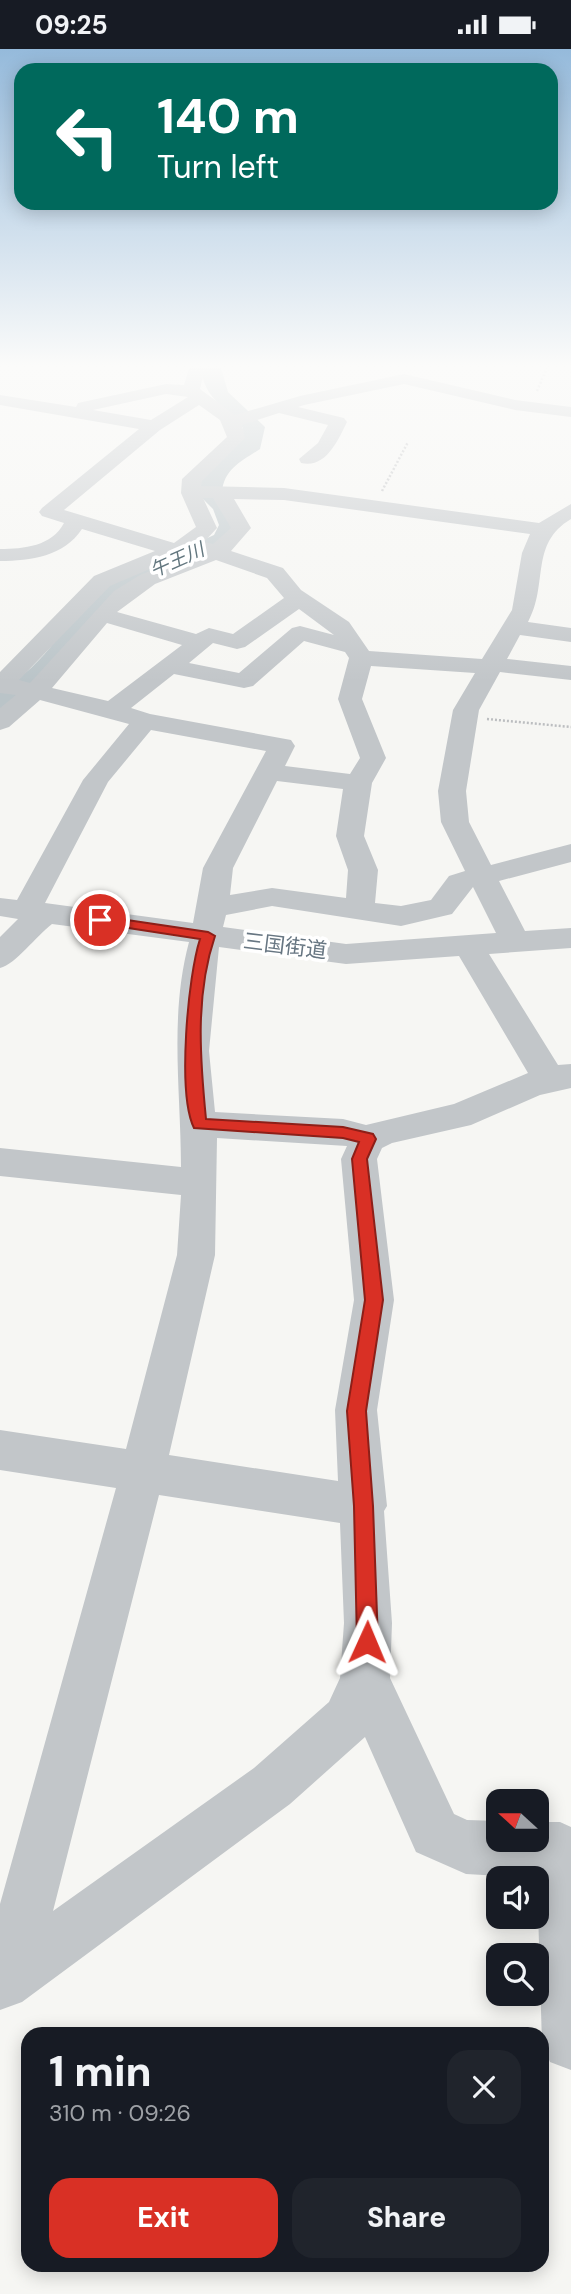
<!DOCTYPE html>
<meta charset="utf-8">
<style>
:root{--surface:#171b24;--page:#20242c;--text:#f1f3f6;--muted:#9ea1a6;--accent:#d93025}
body{margin:0;font-family:"DM Sans","Noto Sans JP",sans-serif;background:var(--page);color:var(--text);height:100vh;display:flex;flex-direction:column;font-size:26px;white-space:nowrap}
*{box-sizing:border-box;margin:0}
p{font-size:23px;color:var(--muted)}
.icon{flex:none;width:38px;height:38px;fill:none;stroke:currentColor;stroke-width:2;stroke-linecap:round;stroke-linejoin:round}
.map{position:relative;flex:1;overflow:hidden}
.details{position:absolute;left:21px;top:1978px;width:528px;height:245px;display:flex;flex-direction:column;background:var(--surface);border-radius:21px;box-shadow:0 4px 18px #0003}
.details>*{flex:none}
.hud{position:absolute;left:14px;top:14px;width:544px;height:147px;border-radius:21px;box-shadow:0 4px 18px #0003;background:#00695c;color:#fff;overflow:hidden}
.needle{width:46px;rotate:291deg}
.tools{position:absolute;left:486px;top:1740px;display:grid;gap:14px}
.tools a{display:grid;place-items:center;width:63px;height:63px;border-radius:14px;background:var(--surface);box-shadow:0 4px 18px #0003;font-size:35px}
.pin{position:absolute;display:grid;place-items:center;width:60px;height:60px;color:#fff;margin:-30px;border:4px solid #fff;border-radius:50%;box-shadow:0 2px 7px #0007}
.me{position:absolute;width:77px;margin:-38px;rotate:1deg;stroke-linejoin:round;filter:drop-shadow(0 0 5px #0008)}
.turn{display:flex;align-items:center;gap:24px;height:147px;padding:0 28px;font-size:32px}
.turn .icon{width:91px;height:91px;stroke-width:2.5}
.turn b{display:block;font-size:49px;line-height:60px}
.round{display:grid;place-items:center;flex:none;width:74px;height:74px;border-radius:21px;background:var(--page)}
.headline{display:flex;align-items:center;justify-content:space-between;height:119px;padding:0 28px}
h1{font-size:42px;font-weight:800;line-height:52px}
.action{display:flex;gap:14px;margin-top:auto;padding:14px 28px}
.action a{flex:1;height:80px;border-radius:21px;background:var(--accent);color:#fff;font-size:28px;font-weight:800;line-height:80px;text-align:center}
.action a+a{background:var(--page);color:var(--text)}
.status{display:flex;justify-content:space-between;align-items:center;height:49px;padding:0 35px;background:var(--surface);direction:ltr}
.status svg{height:19px;fill:currentColor}
.map>svg:first-child{display:block}
.lines{fill:none;stroke-linecap:round;stroke-linejoin:round}
.river{fill:#bac4c8;fill-rule:evenodd}
.path{stroke:#bcbec0;stroke-width:2.5;stroke-dasharray:2 2;stroke-linecap:butt}
.minor{fill:#c2c6c9;fill-rule:evenodd}
.route{fill:#d93025;stroke:#8d1f18;stroke-width:2}
.labels{text-anchor:middle;dominant-baseline:central;stroke-width:7;stroke-linejoin:round;paint-order:stroke}
.far-water-label{font-size:19px;font-style:italic;fill:#63777f;stroke:#fff}
.street-label{font-size:21px;fill:#677682;stroke:#fff}
</style>
<div class="status"><b>09:25</b><svg viewBox="0 0 49 12"><path d="M0 12V9h3v3zM5 12V6h3v6zM10 12V3h3v9zM15 12V0h3v12zM26 1h20v11H26zM47 4h2v5h-2z"/></svg></div>
<div class="map">
<svg width="571" height="2245" viewBox="0 0 571 2245">
<rect width="100%" height="100%" fill="#f6f6f3"/>
<g class="lines">
<path class="river" d="M201 319H221L228 343 265 378 260 400C242 412 224 420 222 443L236 457 243 476 233 496 143 533 121 548 41 639 26 650 0 660V640C47 619 68 565 106 534 136 510 179 503 214 486L219 476 213 460 198 445C201 418 220 406 241 392L243 379C225 357 204 350 201 319Z"/>
<g class="path">
<polyline points="537,342 547,319"/>
<polyline points="382,442 408,393"/>
<polyline points="487,670 571,678"/>
</g>
<path class="minor" d="M189 319H205L200 340 235 366 300 347 404 325 515 351 571 358V368L515 361 404 335 304 356 298 358 344 369 347 373C338 391 326 420 301 414L299 410 318 394 328 376 279 364 242 376 245 389 202 432 201 437 284 439 539 474 571 455V470C529 495 549 535 528 573L571 579V593L520 586 507 610 571 617V631L500 623 479 661 466 742 469 773 491 816 571 795V813L499 832 525 882 571 879V899L489 905 558 1016 571 1015V1039L540 1046 471 1076 392 1094 382 1099 377 1110 394 1251 377 1361 387 1457 384 1462 392 1574 390 1629 454 1765 467 1771 499 1772V1790H537V1773H560L571 1778V2021L550 2013 542 1994 537 1829 466 1825 416 1803 365 1688 290 1755 22 1953 0 1961V1855L116 1439 0 1421V1381L126 1400 177 1206 181 1146 0 1127V1099L181 1118C181 1042 169 968 189 893L52 875C36 887 16 915 0 919V888L18 870 0 867V849L17 851 83 731 129 675 40 651 9 678 0 681V659L16 646 0 644V623L94 527 155 502 82 480C64 507 31 512 0 512V500C24 500 52 497 64 474L42 467 39 463 42 459 139 380 0 356V346L76 358 78 354 166 335 184 336ZM166 345 188 348 151 371 93 361ZM199 356 220 371 227 388 182 430 181 444 196 478 174 494 64 461 160 381ZM203 449H213L231 479 213 495 204 493 217 479ZM234 450 284 451 530 485 522 504 512 561 482 610 369 602 349 573 301 541 283 519 231 502 251 479ZM192 502 196 504 140 526 114 542 30 634 19 631 110 537ZM216 511 267 529 284 549 233 585 209 579 196 585 117 563 155 535ZM299 560 334 586 300 577 292 579 239 624 189 614 213 594 237 600 245 598ZM107 574 182 596 108 652 52 639ZM304 592 345 603 349 609 338 650 360 709 350 725 285 717 295 697 291 691 150 665 131 659 174 625 244 639 253 637ZM371 617 475 624 453 661 438 742 441 773 465 822 449 827 431 851 401 857 375 854 378 821 364 787 372 734 386 709 362 650ZM151 681 266 702 203 819 193 874 45 854 108 733ZM277 732 343 740 336 787 348 821 346 849 272 839 230 846 233 819ZM473 838 496 884 346 895 223 878 226 866 272 857 401 877 452 865ZM219 898 346 915 459 907 528 1024 454 1055 366 1076 343 1070 215 1063 209 1002ZM217 1089 347 1097 341 1110 354 1251 335 1361 338 1432 169 1406 215 1206ZM159 1446 340 1474 344 1574 340 1629 329 1653 254 1719 53 1862Z"/>
</g>
<linearGradient id="sky" x2="0" y2="1"><stop stop-color="#95badb"/><stop offset="0.5" stop-color="#fbfbfa"/><stop offset="1" stop-color="#fbfbfa" stop-opacity="0"/></linearGradient>
<rect width="571" height="633" fill="url(#sky)"/>
<path class="route" d="M100 867 208 883 215 887C195 946 200 1009 206 1070L343 1078 373 1085 376 1090 367 1110 383 1251 366 1362 373 1457 378 1593 375 1600 367 1604 360 1600 357 1593 354 1457 347 1362 365 1251 352 1110 359 1093 343 1089 194 1079C177 1044 188 927 200 890L96 874 94 871Z"/>
<g class="labels">
<g class="far-water-label">
<text transform="translate(177 511) rotate(-24)">午王川</text>
</g>
<g class="street-label">
<text transform="translate(285 897) rotate(7)">三国街道</text>
</g>
</g>
</svg>
<div class="tools">
<a><svg class="needle" viewBox="-14 -14 28 28"><path d="M0-13l5 13h-10z" fill="#e53935"/><path d="M0 13l5-13h-10z" fill="#9ea1a6"/></svg></a>
<a><svg class="icon" aria-label="sound" viewBox="0 0 24 24"><path d="M4 9h4l5-4v14l-5-4H4zM17 9q2 3 0 6"/></svg></a>
<a><svg class="icon" aria-label="search" viewBox="0 0 24 24"><circle cx="10" cy="10" r="6"/><path d="M15 15l6 6"/></svg></a>
</div>
<div class="pin" style="left:100px;top:871px;background:#d93025"><svg class="icon" aria-label="arrive" viewBox="0 0 24 24"><path d="M6 21V4h12l-3 4 3 4H6"/></svg></div>
<svg class="me" style="left:367px;top:1593px" viewBox="-20 -20 40 40"><path d="M0-17L14 15 0 8-14 15z" fill="#d93025" stroke="#fff" stroke-width="4"/></svg>
<div class="hud">
<div class="turn"><svg class="icon" aria-label="left" viewBox="0 0 24 24"><path d="M17 20v-9H6M10 6l-5 5 5 5"/></svg><div><b>140 m</b>Turn left</div></div>
</div>
<section class="details">
<div class="headline"><div><h1>1 min</h1><p>310 m · 09:26</p></div><a class="round"><svg class="icon" aria-label="close" viewBox="0 0 24 24"><path d="M6 6l12 12M18 6L6 18"/></svg></a></div>
<div class="action"><a>Exit</a><a>Share</a></div>
</section>
</div>
